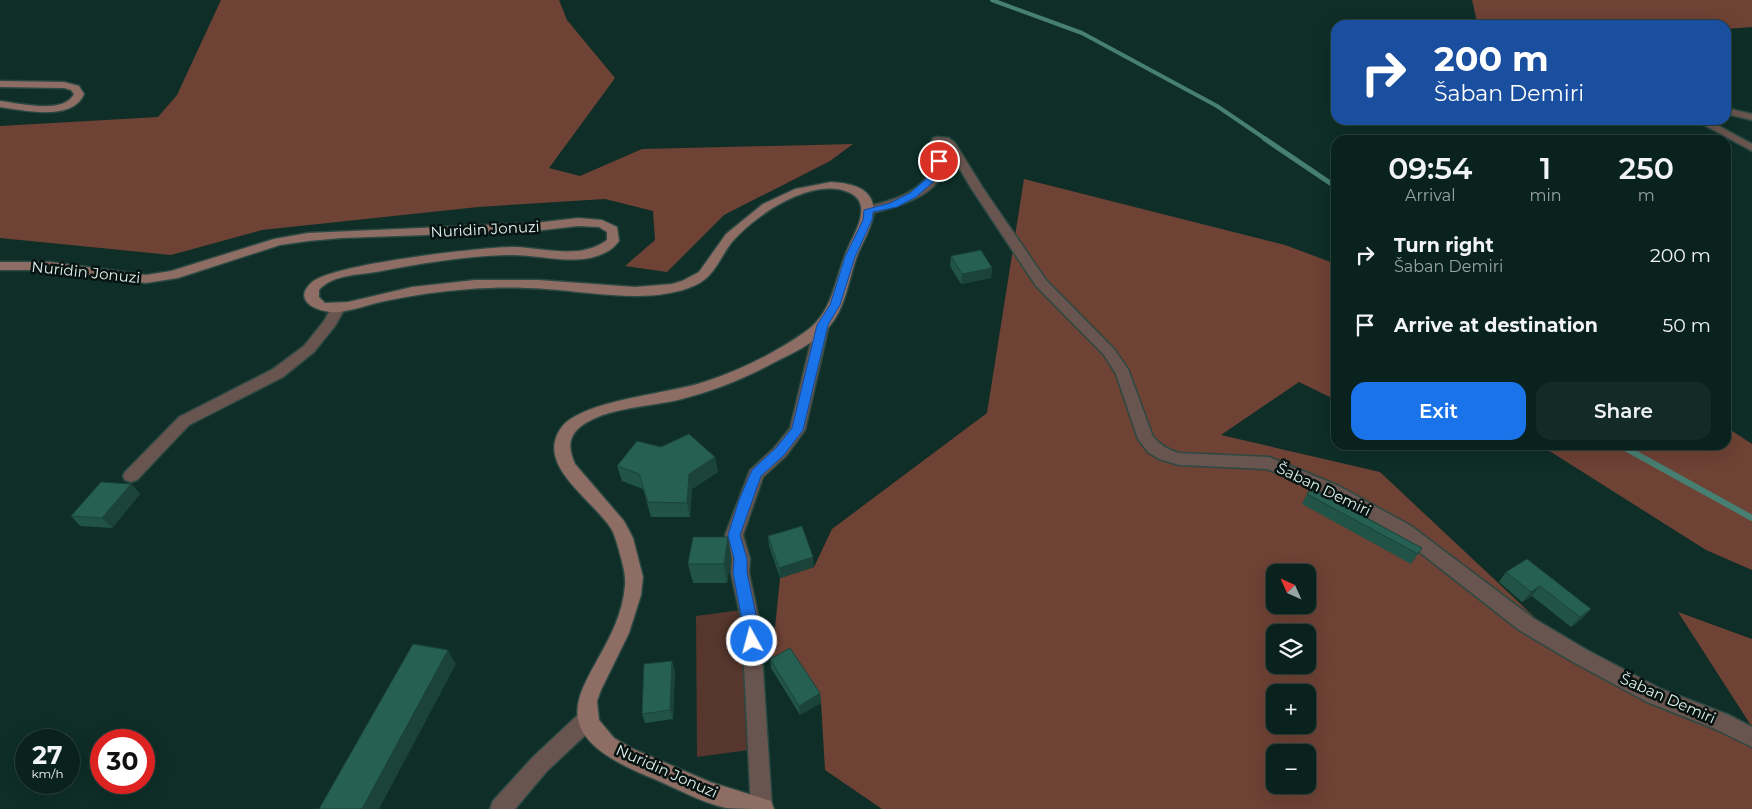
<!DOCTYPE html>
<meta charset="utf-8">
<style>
:root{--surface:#0a221d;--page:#132a26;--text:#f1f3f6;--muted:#99a4a4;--line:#2a3f3b;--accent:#1a73e8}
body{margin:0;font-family:Montserrat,sans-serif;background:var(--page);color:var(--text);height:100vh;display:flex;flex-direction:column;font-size:19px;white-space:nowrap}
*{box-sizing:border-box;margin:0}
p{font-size:16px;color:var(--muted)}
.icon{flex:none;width:28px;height:28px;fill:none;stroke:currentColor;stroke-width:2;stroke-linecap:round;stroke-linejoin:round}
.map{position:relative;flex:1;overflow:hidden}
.panel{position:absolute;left:1331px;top:135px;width:400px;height:315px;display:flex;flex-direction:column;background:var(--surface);border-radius:15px;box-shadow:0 5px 20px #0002,0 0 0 1px var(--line)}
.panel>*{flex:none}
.banner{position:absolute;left:1331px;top:20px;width:400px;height:105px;border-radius:15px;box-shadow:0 5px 20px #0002,0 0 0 1px var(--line);background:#1a4fa0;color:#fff;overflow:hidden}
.needle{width:32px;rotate:315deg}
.tools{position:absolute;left:1266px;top:564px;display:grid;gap:10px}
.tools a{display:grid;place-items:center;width:50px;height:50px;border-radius:10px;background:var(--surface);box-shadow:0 5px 20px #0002,0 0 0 1px var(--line);font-size:25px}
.speed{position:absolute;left:15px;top:729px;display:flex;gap:10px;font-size:25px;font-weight:700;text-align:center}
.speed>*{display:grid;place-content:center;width:65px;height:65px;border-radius:50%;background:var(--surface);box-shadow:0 5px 20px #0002,0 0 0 1px var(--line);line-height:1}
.speed small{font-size:12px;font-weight:400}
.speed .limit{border:8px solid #d22;background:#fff;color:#111}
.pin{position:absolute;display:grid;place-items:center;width:42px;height:42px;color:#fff;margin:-21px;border:2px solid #fff;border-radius:50%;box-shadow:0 1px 5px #0007}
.me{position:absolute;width:55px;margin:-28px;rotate:353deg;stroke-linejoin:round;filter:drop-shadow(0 0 4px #0008)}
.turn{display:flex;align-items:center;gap:18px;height:105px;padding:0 20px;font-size:22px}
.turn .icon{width:65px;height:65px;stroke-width:2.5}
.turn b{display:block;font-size:35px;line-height:42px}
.eta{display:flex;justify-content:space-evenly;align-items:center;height:85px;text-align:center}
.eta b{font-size:30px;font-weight:600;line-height:35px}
.primary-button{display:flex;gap:10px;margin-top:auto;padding:10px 20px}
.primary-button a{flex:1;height:58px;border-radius:15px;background:var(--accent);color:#fff;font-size:20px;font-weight:600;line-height:58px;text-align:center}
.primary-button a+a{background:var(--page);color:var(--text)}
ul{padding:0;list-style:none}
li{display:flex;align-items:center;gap:15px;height:70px;padding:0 20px}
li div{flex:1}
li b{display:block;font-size:19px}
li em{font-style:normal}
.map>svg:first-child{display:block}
.green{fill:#56362d}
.forest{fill:#6e4235;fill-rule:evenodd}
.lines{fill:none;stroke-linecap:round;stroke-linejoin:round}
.stream-far2{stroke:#478072;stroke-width:4}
.stream-far1{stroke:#478072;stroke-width:5}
.stream{stroke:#478072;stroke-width:6}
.street-casing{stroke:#2b4942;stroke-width:3}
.secondary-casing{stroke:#2b4942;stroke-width:3}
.street{fill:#69554f;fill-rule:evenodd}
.secondary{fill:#8e6d64;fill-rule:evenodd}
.wall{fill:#215347}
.shaded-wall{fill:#1b4339}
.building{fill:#266052;stroke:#1b4339}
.route{fill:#1a73e8;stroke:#114b97}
.labels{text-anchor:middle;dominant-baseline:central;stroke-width:5;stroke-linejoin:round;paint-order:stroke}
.street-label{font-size:15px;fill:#def0eb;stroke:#071310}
</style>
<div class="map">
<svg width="1752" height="809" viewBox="0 0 1752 809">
<rect width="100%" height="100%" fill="#0e2e27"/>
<polygon class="green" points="742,610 749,750 697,757 696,616"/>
<g class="forest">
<polygon points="221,0 559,0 567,20 615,78 549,168 580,176 642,149 853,144 830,161 724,215 667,272 625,266 655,240 653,211 605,199 478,207 262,230 171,255 0,238 0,126 158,117 177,95"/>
<polygon points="1472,0 1752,0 1752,27 1726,29 1726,25 1490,25 1477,22"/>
<path d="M1024 179 1285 245 1336 264V400L1299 382 1221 435 1380 472 1577 657 1752 728V809H882L825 770 821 703 792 657 771 668 780 578 814 567 832 529 987 413ZM1275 572H1308V605H1275ZM1275 632H1308V665H1275ZM1275 692H1308V725H1275ZM1275 752H1308V785H1275Z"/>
<polygon points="1726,427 1752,444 1752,570 1706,550 1540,445 1726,445"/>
<polygon points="1678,612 1752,639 1752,727"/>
</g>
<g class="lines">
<polyline class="stream-far2" points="992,0 1082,33 1217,106 1267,140"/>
<polyline class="stream-far1" points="1265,139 1336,187"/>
<polyline class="stream" points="1620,445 1752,518"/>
<defs>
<g id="street">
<polygon points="1726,108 1752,114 1752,120 1726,114"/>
<polygon points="1695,120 1708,120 1752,144 1752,151"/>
<path d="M937 137 949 138 955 143 983 188 1046 280 1114 349 1128 369 1153 437C1161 445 1168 450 1179 453L1269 457 1339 486 1411 526 1533 618 1587 650 1661 689 1729 715 1752 727V747L1715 729 1647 702 1573 662 1519 630 1399 536 1327 494 1267 469 1179 465 1159 459 1148 452 1138 439 1116 374 1104 355 1036 286 971 188 947 147 941 143C940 151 946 162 944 170 936 197 893 208 869 214L863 210 865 207C891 201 918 194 933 169L930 145 933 138Z"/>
<polygon points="338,304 345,308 335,326 314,352 283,377 189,425 137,480 131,482 125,480 123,476 125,472 179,417 273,369 304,346 324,321 333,305"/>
<polygon points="822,321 827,322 829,325 805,430 786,456 763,477 743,535 750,559 749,573 760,624 772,808 751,809 742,624 731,573 732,559 725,535 750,470 774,448 790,428 815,325 817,322"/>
<polygon points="588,710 595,712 598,719 595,726 547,771 515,809 490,809 493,801 533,757 581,712"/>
</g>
<g id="secondary">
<path d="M0 81 64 82 79 86 84 94C73 122 22 110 0 107V101C19 103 63 115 74 94L71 90 64 88 0 87Z"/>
<path d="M831 182C845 183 864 185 871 199 874 205 874 211 873 217 870 231 862 243 857 256 848 281 846 309 827 329 813 344 791 354 773 363 744 379 713 391 682 399 651 407 605 407 580 427 567 438 569 450 575 464L624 521 633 538 643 577 641 595 629 633 601 690 597 701 599 720 614 738 633 749 710 782 771 801 774 809C758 809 741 809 726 808 699 802 673 786 647 776 508 718 619 672 625 585 626 572 621 559 618 547 617 543 614 534 612 530 595 501 534 466 561 428 581 400 669 394 704 382 739 371 775 353 805 332 831 314 834 285 844 258 848 246 855 235 859 223 863 210 863 198 848 192 812 177 755 215 732 242 720 257 715 276 696 285 654 305 591 292 546 289 521 287 495 287 470 289 441 291 413 295 385 301 370 304 355 310 339 312 323 314 290 303 311 283 330 264 483 247 515 247 545 248 581 260 607 240V232L599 227 578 226 535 231 342 238 308 241 280 245 178 278 146 283 50 270H0V262H50L146 275 171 271 274 239 308 233 535 223 578 218 602 220 617 227 619 241C612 251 602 255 590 258 563 263 535 254 507 255 463 256 419 264 376 272 357 275 332 275 319 290V297L325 303 348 302 412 287 475 280H538L635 287 672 284 682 281 699 272 726 234 763 204 795 189Z"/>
</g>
</defs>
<use href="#street" class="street-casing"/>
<use href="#secondary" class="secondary-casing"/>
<use href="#street" class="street"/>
<use href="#secondary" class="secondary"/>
</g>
<g class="wall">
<polygon points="951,256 992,268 991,278 961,284 950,266"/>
<polygon points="661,447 715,457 718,472 692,489 690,517 651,517 643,489 622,481 617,466"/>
<polygon points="131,484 140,494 112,528 80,526 71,516"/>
<polygon points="1307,494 1422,548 1411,564 1302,504"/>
<polygon points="768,536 814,567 780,578 769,546"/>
<polygon points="728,537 731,556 727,583 693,583 688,564"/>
<polygon points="1527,559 1591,609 1582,619 1571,627 1532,596 1522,602 1499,582 1506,572"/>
<polygon points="770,659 820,693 821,703 800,715 771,668"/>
<polygon points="675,670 673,719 645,723 642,714"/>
</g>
<g class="shaded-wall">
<polygon points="992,268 991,278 961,284 962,274"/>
<polygon points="715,457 718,472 692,489 690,517 687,503 689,474"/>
<polygon points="131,484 140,494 112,528 102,518"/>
<polygon points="728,537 731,556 727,583 724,564"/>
<polygon points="813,557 814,567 780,578 779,568"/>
<polygon points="1540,586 1532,596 1522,602 1531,592"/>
<polygon points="1591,609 1582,619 1571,627 1580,617"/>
<polygon points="448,650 456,664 379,809 362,809"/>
<polygon points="672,661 675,670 673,719 670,710"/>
<polygon points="820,693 821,703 800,715 799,706"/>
</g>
<g class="building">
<polygon points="981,250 992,268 962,274 951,256"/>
<polygon points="689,434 715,457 689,474 687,503 648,502 639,474 617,466 637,441 661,447"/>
<polygon points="101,482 131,484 102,518 71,516"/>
<polygon points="1311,488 1422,548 1418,554 1307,494"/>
<polygon points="802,526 813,557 779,568 768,536"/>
<polygon points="693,537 728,537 724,564 688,564"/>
<polygon points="1527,559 1591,609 1580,617 1540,586 1531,592 1506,572"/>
<polygon points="413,644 448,650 362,809 319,809"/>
<polygon points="790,648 820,693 799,706 770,659"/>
<polygon points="672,661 670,710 642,714 644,664"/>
</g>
<polygon class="route" points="936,159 943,161 943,169 940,176 916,197 897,207 873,212 872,220 855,257 840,305 828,325 803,430 784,455 761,476 740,535 747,559 747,573 758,624 759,641 757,646 752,648 747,646 733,573 734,559 728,535 739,500 752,470 776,448 792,428 817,325 830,305 845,257 863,220 864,210 890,203 910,193 933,173"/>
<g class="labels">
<g class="street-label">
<text transform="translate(485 229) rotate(-3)">Nuridin Jonuzi</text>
<text transform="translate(86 272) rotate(6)">Nuridin Jonuzi</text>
<text transform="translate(1324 489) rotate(26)">Šaban Demiri</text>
<text transform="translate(1668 698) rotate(24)">Šaban Demiri</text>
<text transform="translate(667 771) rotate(24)">Nuridin Jonuzi</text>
</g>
</g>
</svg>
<div class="tools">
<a><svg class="needle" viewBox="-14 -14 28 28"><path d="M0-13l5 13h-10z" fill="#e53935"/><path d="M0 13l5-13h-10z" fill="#99a4a4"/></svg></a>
<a><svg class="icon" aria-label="layers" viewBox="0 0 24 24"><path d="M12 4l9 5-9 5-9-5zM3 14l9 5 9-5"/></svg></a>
<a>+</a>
<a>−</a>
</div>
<div class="speed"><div>27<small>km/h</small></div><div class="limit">30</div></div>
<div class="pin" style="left:939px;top:161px;background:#d93025"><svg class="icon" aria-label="arrive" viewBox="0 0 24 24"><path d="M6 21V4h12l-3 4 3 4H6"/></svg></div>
<svg class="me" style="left:752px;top:641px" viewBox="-20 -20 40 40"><circle r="17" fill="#1a73e8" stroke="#fff" stroke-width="3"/><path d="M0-11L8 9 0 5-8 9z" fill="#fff"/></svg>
<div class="banner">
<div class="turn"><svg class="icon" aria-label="right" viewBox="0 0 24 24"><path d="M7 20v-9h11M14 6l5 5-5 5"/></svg><div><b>200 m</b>Šaban Demiri</div></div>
</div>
<section class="panel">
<div class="eta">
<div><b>09:54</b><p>Arrival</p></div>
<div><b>1</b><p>min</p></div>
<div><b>250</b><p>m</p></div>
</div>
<ul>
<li><svg class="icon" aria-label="right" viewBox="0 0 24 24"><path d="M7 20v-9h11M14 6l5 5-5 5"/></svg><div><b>Turn right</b><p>Šaban Demiri</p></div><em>200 m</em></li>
<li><svg class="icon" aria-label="arrive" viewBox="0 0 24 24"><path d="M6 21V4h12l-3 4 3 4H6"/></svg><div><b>Arrive at destination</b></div><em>50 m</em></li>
</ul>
<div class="primary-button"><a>Exit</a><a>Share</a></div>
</section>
</div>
